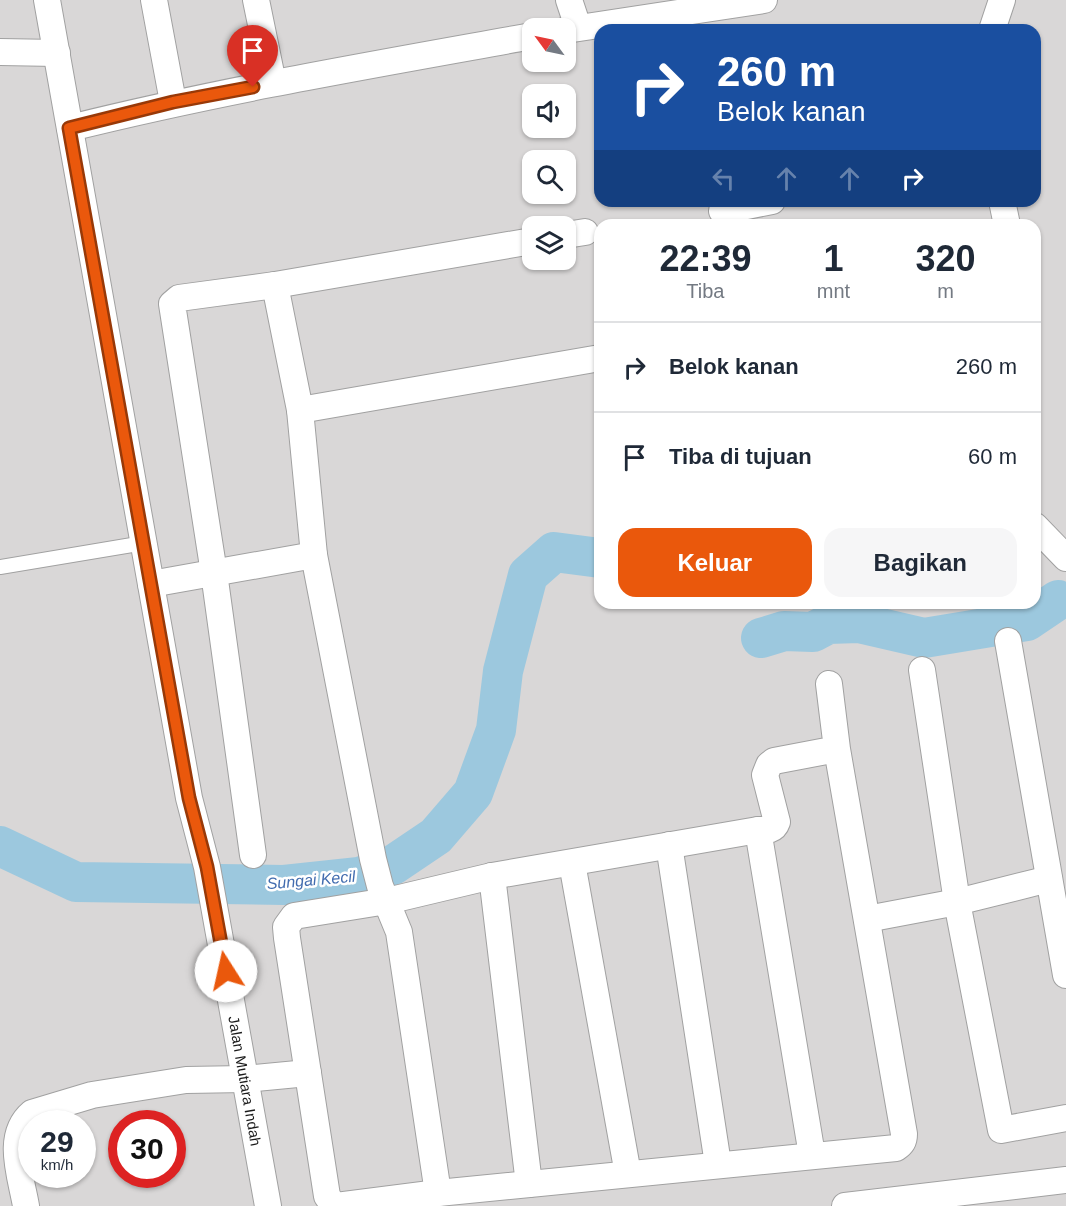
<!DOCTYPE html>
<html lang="id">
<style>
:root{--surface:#fff;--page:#f6f6f7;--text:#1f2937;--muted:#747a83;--line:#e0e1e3;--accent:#ea580c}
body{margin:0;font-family:Helvetica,sans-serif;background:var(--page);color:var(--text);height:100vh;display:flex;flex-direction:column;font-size:22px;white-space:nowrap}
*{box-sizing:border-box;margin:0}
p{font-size:20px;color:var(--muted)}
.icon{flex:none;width:33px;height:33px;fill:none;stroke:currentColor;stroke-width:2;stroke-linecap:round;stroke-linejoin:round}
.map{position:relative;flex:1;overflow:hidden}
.drawer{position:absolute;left:594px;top:219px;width:447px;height:390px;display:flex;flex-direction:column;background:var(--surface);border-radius:18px;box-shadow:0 2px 4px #0004}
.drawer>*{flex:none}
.top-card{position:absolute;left:594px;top:24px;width:447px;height:183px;border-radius:18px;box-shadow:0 2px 4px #0004;background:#1a4fa0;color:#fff;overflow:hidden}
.needle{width:39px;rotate:303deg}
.fabs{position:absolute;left:522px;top:18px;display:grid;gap:12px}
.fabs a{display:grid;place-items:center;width:54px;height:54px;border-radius:12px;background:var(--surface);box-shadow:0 2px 4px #0004;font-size:30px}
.speed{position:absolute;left:18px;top:1110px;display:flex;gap:12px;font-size:30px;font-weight:700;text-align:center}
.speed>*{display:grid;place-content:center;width:78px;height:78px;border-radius:50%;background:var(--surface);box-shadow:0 2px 4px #0004;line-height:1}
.speed small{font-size:15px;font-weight:400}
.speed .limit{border:9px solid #d22;background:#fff;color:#111}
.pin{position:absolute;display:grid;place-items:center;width:51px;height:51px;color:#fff;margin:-62px -26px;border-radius:50% 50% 50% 0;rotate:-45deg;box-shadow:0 0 6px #0007}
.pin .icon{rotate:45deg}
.me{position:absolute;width:66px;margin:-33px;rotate:350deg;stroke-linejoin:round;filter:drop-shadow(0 0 4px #0008)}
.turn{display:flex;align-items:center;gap:21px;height:126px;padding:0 24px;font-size:27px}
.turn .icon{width:78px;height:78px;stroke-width:2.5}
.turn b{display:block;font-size:42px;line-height:51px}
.lanes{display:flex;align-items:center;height:57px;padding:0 24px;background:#0003;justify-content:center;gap:30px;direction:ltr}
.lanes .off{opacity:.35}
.eta{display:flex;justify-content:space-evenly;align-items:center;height:102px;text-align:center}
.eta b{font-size:36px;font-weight:600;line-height:42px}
.primary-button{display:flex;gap:12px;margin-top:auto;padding:12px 24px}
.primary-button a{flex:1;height:69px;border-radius:18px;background:var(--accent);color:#fff;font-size:24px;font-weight:600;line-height:69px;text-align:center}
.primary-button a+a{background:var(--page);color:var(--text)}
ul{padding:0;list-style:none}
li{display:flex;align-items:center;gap:18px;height:90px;padding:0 24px;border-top:2px solid var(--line)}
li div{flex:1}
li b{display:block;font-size:22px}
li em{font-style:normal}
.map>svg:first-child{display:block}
.residential{fill:#d9d7d7;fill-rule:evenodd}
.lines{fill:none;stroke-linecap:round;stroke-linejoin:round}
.river{stroke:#9cc8de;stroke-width:40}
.lane-casing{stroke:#a1a1a1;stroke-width:16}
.street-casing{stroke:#a1a1a1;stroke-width:28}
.lane{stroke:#fff;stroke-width:14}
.street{stroke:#fff;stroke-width:26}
.route-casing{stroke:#983908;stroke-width:15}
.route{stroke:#ea580c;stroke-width:10}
.labels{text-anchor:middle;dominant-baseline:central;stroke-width:5;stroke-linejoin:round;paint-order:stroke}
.street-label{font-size:15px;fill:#1a1a1a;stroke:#fff}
.water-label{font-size:16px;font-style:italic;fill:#426caf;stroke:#fff}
</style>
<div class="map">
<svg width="1066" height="1206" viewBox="0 0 1066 1206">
<rect width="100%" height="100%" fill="#edeadf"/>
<path class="residential" d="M0 0H1066V1206H0ZM532 28H566V62H532ZM600 30H1035V201H600ZM532 94H566V128H532ZM532 160H566V194H532ZM600 225H1035V603H600ZM532 226H566V260H532ZM32 1124H82V1174H32ZM122 1124H172V1174H122Z"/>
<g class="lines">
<g class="river">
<polyline points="761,638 784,631 813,632 828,624 859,623 924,638 1027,621 1058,600"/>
<polyline points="0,846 76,882 284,885 359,877 393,865 436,836 473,793 496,730 503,671 528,575 554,552 600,558"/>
</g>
<defs>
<polyline id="lane" points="0,567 144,543"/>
<g id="street">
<polyline points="47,0 189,798 207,867 268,1206"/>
<polyline points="154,0 173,102"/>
<polyline points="256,0 273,83"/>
<polyline points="569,0 578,27"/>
<polyline points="566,30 764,0"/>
<polyline points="992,30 1002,0"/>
<polyline points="0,52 57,53"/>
<path d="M70 128C223 90 377 64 532 36"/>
<polyline points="1002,201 1007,225"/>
<polyline points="722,211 772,201"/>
<polyline points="566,235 585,232"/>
<polyline points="275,285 300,410 314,555 373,859 380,886 399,932 438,1193"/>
<polyline points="300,410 600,358"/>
<polyline points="1035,526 1066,558"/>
<polyline points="151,584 314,555"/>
<polyline points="1008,641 1066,975"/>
<polyline points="922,670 957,902 1001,1130 1066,1118"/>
<path d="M829 684 837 749 904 1134C904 1141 902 1144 896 1148L438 1193 344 1205C336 1206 332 1204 327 1196L287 938 286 927 294 916 387 901 492 876 758 830C766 830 774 831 777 822L765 775 769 765 774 761 837 749"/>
<polyline points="758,830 812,1155"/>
<polyline points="669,845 718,1164"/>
<polyline points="253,855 214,573 172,304 179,298 275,285 532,241"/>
<polyline points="572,863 628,1174"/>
<polyline points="492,876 529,1184"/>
<polyline points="867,919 957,902 1049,879"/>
<path d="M26 1206C21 1176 5 1136 32 1113L92 1095 186 1080 245 1079 308 1073"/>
<polyline points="845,1206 1066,1180"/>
</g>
</defs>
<use href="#lane" class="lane-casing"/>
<use href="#street" class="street-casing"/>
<use href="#lane" class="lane"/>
<use href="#street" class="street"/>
</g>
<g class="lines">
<defs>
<polyline id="route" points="226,971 207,867 189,798 69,128 173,102 253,87"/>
</defs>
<use href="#route" class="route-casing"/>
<use href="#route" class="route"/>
</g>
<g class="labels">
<g class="street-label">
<text transform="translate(245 1081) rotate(80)">Jalan Mutiara Indah</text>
</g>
<g class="water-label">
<text transform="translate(311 880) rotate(-5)">Sungai Kecil</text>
</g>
</g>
</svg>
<div class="fabs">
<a><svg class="needle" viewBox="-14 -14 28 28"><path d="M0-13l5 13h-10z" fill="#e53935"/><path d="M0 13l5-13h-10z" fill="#747a83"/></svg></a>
<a><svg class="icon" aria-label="sound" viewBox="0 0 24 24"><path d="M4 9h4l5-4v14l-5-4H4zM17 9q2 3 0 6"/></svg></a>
<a><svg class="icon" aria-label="search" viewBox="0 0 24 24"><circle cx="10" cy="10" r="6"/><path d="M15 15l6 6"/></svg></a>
<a><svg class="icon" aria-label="layers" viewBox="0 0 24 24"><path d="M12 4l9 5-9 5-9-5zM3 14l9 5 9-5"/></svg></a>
</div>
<div class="speed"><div>29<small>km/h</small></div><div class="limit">30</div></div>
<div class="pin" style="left:253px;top:87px;background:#d93025"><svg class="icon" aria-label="arrive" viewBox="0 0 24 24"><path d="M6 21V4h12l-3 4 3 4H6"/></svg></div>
<svg class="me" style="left:226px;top:971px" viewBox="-20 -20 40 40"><circle r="19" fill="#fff"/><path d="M0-13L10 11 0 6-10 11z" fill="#ea580c"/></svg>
<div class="top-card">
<div class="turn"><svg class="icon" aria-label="right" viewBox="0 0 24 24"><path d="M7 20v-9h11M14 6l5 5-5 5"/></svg><div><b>260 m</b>Belok kanan</div></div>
<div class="lanes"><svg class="icon off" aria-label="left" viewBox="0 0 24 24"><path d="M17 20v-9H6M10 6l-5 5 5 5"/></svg><svg class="icon off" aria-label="ahead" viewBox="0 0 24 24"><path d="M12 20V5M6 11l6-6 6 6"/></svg><svg class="icon off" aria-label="ahead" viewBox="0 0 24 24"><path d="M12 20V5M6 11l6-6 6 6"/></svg><svg class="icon" aria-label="right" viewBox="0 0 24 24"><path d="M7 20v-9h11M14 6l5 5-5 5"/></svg></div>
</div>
<section class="drawer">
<div class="eta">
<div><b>22:39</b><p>Tiba</p></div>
<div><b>1</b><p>mnt</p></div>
<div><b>320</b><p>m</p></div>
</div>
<ul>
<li><svg class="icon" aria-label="right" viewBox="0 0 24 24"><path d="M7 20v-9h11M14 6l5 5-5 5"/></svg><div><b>Belok kanan</b></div><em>260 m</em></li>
<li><svg class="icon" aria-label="arrive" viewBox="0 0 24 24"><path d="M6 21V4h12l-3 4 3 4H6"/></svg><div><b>Tiba di tujuan</b></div><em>60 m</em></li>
</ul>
<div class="primary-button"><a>Keluar</a><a>Bagikan</a></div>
</section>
</div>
